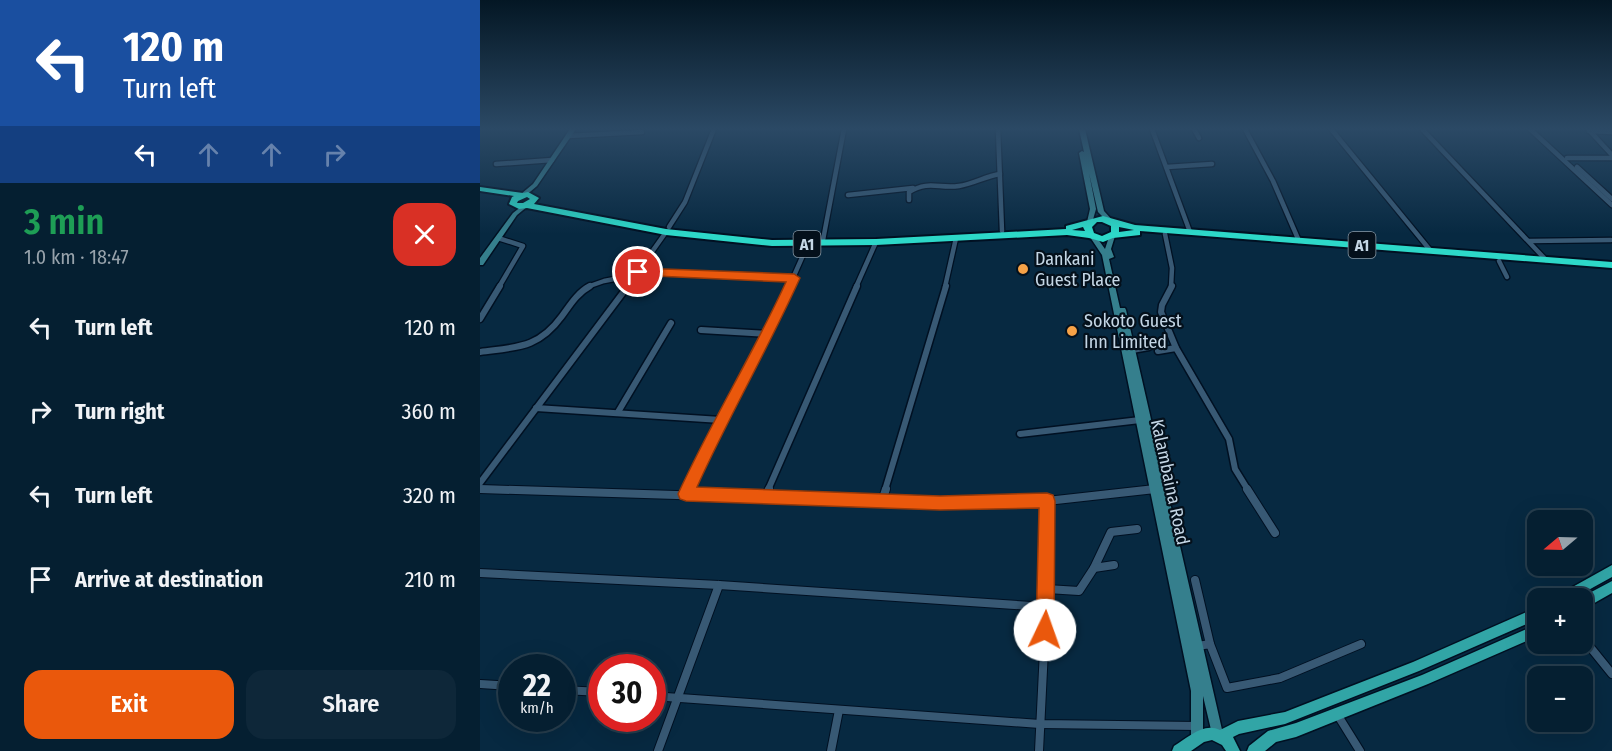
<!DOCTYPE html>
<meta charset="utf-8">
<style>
:root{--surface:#051f31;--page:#0e2739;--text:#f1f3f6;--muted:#97a2ab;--line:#263d4d;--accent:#ea580c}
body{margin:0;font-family:"Fira Sans Condensed",sans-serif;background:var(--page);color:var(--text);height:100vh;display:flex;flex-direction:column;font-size:22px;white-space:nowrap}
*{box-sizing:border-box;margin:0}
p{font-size:20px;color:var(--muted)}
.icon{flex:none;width:33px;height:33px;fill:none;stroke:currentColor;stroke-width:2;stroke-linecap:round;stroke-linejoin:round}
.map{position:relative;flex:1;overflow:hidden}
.sheet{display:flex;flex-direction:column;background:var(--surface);width:480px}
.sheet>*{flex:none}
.guide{background:#1a4fa0;color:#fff;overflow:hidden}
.needle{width:39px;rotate:251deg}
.buttons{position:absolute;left:1047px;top:510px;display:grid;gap:12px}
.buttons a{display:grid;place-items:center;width:66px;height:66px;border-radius:12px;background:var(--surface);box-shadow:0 6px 24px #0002,0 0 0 2px var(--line);font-size:30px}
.speed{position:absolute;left:18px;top:654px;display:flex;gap:12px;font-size:30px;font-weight:700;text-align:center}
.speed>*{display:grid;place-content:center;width:78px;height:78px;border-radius:50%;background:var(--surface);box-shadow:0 6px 24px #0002,0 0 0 2px var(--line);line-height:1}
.speed small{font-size:15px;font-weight:400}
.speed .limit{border:9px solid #d22;background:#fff;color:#111}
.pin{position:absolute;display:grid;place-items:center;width:51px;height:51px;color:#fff;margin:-26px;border:3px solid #fff;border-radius:50%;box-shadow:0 2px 6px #0007}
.me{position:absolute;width:66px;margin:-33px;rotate:3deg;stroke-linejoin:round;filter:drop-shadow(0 0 4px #0008)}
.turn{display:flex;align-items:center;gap:21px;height:126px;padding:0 24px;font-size:27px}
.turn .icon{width:78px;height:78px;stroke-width:2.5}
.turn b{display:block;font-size:42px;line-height:51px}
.lanes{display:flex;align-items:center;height:57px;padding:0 24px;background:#0003;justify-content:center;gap:30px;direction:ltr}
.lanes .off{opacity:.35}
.round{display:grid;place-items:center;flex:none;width:63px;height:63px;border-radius:18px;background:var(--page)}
.headline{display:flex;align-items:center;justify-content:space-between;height:102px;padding:0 24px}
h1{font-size:36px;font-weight:600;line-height:45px;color:#1e9e55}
.primary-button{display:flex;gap:12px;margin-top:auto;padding:12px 24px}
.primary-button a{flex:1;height:69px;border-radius:18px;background:var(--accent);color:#fff;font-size:24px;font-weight:600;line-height:69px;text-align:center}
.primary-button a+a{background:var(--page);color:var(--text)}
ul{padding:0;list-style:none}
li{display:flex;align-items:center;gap:18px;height:84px;padding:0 24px}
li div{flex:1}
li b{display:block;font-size:22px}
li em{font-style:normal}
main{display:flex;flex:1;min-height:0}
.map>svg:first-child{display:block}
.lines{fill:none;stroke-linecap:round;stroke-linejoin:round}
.street-far2-casing{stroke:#001022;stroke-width:7}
.street-far1-casing{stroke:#001022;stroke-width:9}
.street-casing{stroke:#001022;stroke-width:10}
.secondary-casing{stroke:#001022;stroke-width:3}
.primary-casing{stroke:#001022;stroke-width:3}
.highway-casing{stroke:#001022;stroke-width:4}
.street-far2{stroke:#385974;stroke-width:4.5}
.street-far1{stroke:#385974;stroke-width:6}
.street{stroke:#385974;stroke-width:8}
.secondary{fill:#357f8d;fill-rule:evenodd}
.primary{fill:#31a5a6;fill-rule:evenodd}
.highway{fill:#2dd8c8;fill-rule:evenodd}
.route{fill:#ea580c;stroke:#983908;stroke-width:1.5}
.poi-dot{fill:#f6a247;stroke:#04101b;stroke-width:2}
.labels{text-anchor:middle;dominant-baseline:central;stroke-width:4.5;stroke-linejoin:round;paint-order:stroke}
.shield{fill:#04101b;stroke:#8a9ba8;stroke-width:1.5}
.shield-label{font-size:16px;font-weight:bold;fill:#c4d6e5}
.poi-label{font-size:18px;fill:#c4d6e5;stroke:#04101b;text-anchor:start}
.street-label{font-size:18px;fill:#c4d6e5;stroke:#04101b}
</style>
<main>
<section class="sheet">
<div class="guide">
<div class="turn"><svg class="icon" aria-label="left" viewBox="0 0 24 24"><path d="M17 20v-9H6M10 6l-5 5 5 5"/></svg><div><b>120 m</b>Turn left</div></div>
<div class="lanes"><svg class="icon" aria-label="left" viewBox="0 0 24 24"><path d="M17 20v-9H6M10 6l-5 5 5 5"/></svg><svg class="icon off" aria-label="ahead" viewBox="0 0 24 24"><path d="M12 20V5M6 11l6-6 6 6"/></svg><svg class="icon off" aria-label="ahead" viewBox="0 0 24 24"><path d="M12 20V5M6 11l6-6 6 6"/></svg><svg class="icon off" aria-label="right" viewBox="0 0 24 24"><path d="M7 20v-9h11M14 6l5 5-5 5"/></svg></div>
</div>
<div class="headline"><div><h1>3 min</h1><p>1.0 km · 18:47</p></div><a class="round" style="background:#d93025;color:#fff"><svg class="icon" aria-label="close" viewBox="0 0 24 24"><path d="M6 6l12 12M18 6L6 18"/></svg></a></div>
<ul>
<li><svg class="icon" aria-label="left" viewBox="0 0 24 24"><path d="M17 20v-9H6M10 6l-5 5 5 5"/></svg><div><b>Turn left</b></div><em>120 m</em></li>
<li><svg class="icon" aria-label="right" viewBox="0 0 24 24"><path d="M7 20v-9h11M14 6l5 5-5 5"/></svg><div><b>Turn right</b></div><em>360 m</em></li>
<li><svg class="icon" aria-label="left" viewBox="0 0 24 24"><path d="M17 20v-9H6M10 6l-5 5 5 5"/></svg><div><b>Turn left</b></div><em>320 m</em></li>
<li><svg class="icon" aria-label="arrive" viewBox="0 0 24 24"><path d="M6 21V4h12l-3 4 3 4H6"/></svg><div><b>Arrive at destination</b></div><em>210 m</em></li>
</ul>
<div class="primary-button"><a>Exit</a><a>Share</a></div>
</section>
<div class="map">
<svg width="1132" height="751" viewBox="0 0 1132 751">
<rect width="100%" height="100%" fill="#072941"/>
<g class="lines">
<defs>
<g id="street-far2">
<polyline points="518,129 522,231"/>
<polyline points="672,129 710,232"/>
<polyline points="714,129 719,138"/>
<polyline points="765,129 793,181 819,241"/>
<polyline points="851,129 950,250"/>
<polyline points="942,129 1066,260"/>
<polyline points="1050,129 1132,205"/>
<polyline points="1108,129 1132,155"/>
<polyline points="1109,131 1132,132"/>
<polyline points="88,136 162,132"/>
<polyline points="1087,158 1132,158"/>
<polyline points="16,164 72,160"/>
<polyline points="687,167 732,164"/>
<polyline points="1097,167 1132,199"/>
<polyline points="368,195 433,188"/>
<path d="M429 200V192C449 180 459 189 479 186 493 184 506 176 520 174"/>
<polyline points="189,227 205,202 234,129"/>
<polyline points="685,234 692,268 691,287"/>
<polyline points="18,238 43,246 19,287"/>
<polyline points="343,240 364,129"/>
<polyline points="1049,241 1131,240"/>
<polyline points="1019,261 1027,277"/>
<polyline points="158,272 314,278"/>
<polyline points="107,287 124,281 155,275"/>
<polyline points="147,287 186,232"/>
<polyline points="309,287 328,244"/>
<polyline points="376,287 396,242"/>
<polyline points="465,287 476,238"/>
</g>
<g id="street-far1">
<polyline points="692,286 682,305 681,312 696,348 749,439 755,469 768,490"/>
<polyline points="0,319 20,286"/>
<polyline points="221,330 288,334"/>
<polyline points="652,350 669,347"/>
<polyline points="678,351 696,348"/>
<path d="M0 352C36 347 58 349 82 316 90 305 97 293 110 286"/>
<polyline points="56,408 241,420"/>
<polyline points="138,412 191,323"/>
<polyline points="540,434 660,420"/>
<polyline points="0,483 148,286"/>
<polyline points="0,489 41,490"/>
<path d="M208 490C240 421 278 355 309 286"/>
<polyline points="288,490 377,286"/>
<polyline points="405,490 466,286"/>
<polyline points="664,490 675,489"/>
</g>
<g id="street">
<polyline points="0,489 460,503 567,501 675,489"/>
<polyline points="767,489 795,533"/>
<polyline points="206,494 208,489"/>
<polyline points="286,496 289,489"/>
<polyline points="402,501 406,489"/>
<polyline points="614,568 631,532 657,529"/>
<polyline points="0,573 239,585 566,607"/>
<polyline points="715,580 730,644"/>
<polyline points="567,589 599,591 614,568 634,565"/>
<polyline points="1102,637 1132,674"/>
<polyline points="718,646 730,644 747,688 800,678 881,644"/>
<polyline points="0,684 32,686"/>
<polyline points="82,690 122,692"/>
<polyline points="172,696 560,724 717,726"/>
<polyline points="857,714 880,751"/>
<polyline points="178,751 239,585"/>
<polyline points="351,751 359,710"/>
<polyline points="559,751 567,589 567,501"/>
</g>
<g id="secondary">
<polygon points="90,129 96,129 57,186 45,196 41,196 41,194 53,184"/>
<polygon points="599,129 605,129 624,211 633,221 633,223 629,223 618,212 609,173 616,209 612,223 610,224 607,222 610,209 599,153 602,151 604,152"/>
<polygon points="46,203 48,204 48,206 37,215 3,265 0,265 0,258 33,213"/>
<polygon points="630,234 632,234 635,236 631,249 634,257 629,259 640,308 645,308 646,310 743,734 741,738 737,740 733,738 723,696 723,739 721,743 717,745 713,743 711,739 711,691 622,255 610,237 611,235 615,235 625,249"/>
</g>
<g id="primary">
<polygon points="1132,565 1132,577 1094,598 1078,598 1080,594"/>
<polygon points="1132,581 1132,593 1102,610 1102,598 1100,598"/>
<path d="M1058 607V619L939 671 805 724 759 734 753 737 760 751H746L742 745 732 740 724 742 711 751H692L694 746C708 738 723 722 740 730L758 721 805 712 933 662Z"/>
<polygon points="1058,624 1058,636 948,684 816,737 796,742 785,751 767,751 769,746 788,731 816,723 942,675"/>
</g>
<path id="highway" d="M0 187 43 193 48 192 59 198 54 204 186 229 292 240 396 239 586 229V226L623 216 655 225 1132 262V268L660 231V235L633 238 623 242 609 238 587 235 396 245 292 246 186 235 47 208 39 209 29 204 32 197 34 196 0 191ZM47 197 50 199 43 203H37L38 201ZM617 222H622L631 226V232L622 236 614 233 612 227ZM603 227 605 231 592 230ZM639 227 654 230 639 232Z"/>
</defs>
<use href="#street-far2" class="street-far2-casing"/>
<use href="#street-far1" class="street-far1-casing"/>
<use href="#street" class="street-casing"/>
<use href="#secondary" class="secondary-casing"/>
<use href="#primary" class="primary-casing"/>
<use href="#highway" class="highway-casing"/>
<use href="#street-far2" class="street-far2"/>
<use href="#street-far1" class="street-far1"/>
<use href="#street" class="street"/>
<use href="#secondary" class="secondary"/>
<use href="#primary" class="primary"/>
<use href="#highway" class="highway"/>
</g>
<linearGradient id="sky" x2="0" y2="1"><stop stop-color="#041724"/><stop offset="0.55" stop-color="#2b4965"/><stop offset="1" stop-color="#2b4965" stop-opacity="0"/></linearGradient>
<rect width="1132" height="234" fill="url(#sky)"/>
<path class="route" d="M158 268 314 274 320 278C288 349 249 416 217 487L460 496 567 493 573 495 575 501 574 630 571 636 565 639 558 636 556 630 559 508 460 510 206 501 200 499 198 494C231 422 273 354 306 282L154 275 152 272Z"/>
<g class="poi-dot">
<circle cx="543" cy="269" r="6"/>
<circle cx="592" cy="331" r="6"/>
</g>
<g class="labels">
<g class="shield">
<rect x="313.5" y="231" width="27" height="26" rx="4.5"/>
<rect x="868.5" y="232" width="27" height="26" rx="4.5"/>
</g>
<g class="shield-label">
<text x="327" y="244">A1</text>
<text x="882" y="245">A1</text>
</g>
<g class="poi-label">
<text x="555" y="259">Dankani<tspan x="555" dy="21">Guest Place</tspan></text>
<text x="604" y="321">Sokoto Guest<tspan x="604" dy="21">Inn Limited</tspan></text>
</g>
<g class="street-label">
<text transform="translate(690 482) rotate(78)">Kalambaina Road</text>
</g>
</g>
</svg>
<div class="buttons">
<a><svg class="needle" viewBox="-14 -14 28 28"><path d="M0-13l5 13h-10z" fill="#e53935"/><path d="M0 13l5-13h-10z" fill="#97a2ab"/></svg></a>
<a>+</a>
<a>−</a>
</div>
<div class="speed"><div>22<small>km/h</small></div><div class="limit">30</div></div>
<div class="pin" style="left:158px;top:272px;background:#d93025"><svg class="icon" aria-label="arrive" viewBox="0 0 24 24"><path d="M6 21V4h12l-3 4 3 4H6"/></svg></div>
<svg class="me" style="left:565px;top:630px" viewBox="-20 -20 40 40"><circle r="19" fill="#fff"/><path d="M0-13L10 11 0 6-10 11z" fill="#ea580c"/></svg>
</div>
</main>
